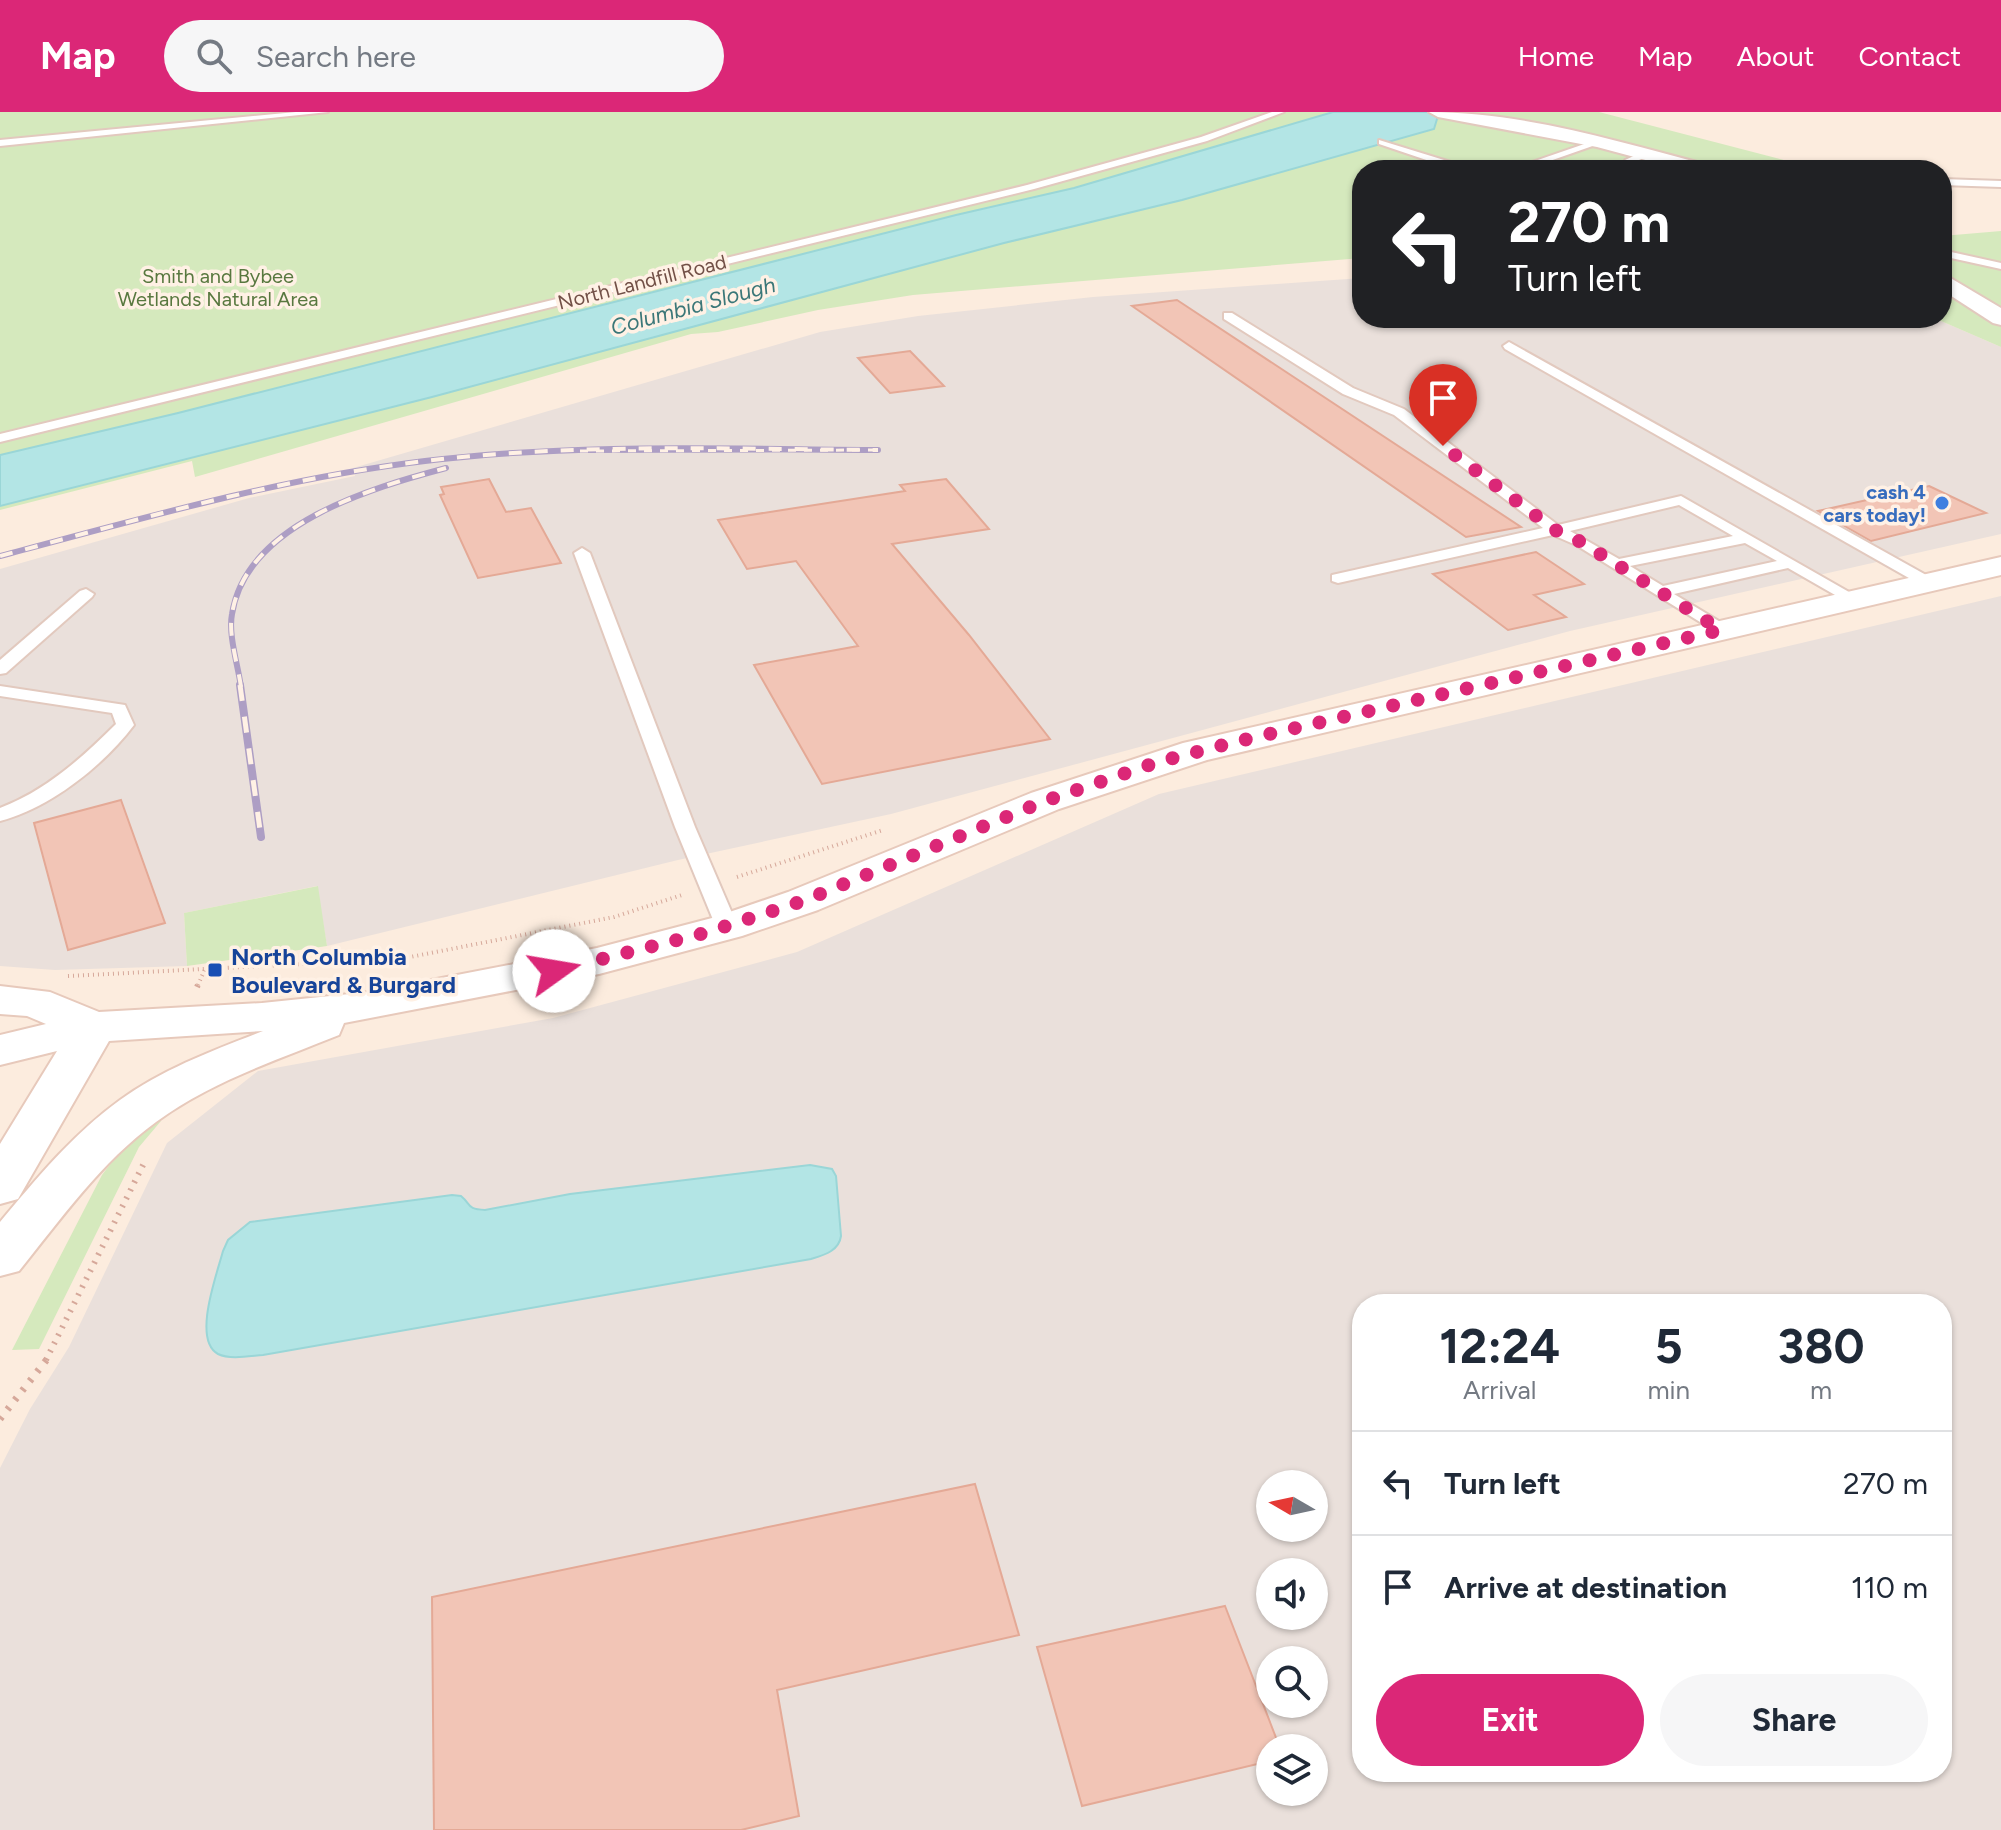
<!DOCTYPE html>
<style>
:root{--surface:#fff;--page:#f6f6f7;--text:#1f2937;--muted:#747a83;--line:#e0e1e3;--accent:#db2777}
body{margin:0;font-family:Figtree,sans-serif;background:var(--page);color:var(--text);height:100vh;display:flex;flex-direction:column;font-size:30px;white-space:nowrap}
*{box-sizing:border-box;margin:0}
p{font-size:26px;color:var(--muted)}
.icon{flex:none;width:44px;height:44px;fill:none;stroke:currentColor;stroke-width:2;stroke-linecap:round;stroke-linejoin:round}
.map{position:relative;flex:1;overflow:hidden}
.panel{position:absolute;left:1352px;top:1182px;width:600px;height:488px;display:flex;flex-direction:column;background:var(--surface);border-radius:32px;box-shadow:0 2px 6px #0004}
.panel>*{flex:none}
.top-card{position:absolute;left:1352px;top:48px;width:600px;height:168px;border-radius:32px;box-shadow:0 2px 6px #0004;background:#202124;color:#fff;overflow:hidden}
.needle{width:52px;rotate:279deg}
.buttons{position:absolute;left:1256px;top:1358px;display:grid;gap:16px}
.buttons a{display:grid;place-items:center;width:72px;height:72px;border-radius:50%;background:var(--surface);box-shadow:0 2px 6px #0004;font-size:40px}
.pin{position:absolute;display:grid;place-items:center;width:68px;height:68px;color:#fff;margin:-82px -34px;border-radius:50% 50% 50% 0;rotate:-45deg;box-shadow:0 0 8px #0007}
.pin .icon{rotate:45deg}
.me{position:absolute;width:88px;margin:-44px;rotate:77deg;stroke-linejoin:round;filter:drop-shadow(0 0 6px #0008)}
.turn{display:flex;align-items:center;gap:28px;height:168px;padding:0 24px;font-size:36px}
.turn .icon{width:104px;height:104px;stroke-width:2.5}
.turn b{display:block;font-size:56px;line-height:68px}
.eta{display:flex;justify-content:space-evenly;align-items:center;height:136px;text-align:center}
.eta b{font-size:48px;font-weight:700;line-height:56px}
.action{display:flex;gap:16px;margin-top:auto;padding:16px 24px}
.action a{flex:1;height:92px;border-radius:48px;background:var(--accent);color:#fff;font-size:32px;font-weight:700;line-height:92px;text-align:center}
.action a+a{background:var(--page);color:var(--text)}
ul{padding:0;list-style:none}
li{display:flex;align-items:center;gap:24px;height:104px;padding:0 24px;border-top:2px solid var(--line)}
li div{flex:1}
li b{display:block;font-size:30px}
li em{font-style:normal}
header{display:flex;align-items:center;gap:48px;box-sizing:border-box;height:112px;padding:0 40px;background:var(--accent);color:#fff}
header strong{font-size:38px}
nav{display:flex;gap:44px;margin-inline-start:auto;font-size:28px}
.search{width:560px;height:72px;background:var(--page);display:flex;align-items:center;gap:20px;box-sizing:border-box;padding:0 28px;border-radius:44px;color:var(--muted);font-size:30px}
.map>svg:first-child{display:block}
.industrial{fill:#eae0db;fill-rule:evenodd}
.green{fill:#d5e9bd}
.water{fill:#b3e5e5;stroke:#9ad6d7;stroke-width:2}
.building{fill:#f2c5b6;stroke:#e4a996;stroke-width:2}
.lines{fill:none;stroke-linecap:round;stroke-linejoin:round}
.service-casing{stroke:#e2c9be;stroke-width:4}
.minor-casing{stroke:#e2c9be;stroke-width:4}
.secondary-casing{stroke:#e7c9bb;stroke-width:4}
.path-far2{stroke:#d6a89a;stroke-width:4;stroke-dasharray:1 4;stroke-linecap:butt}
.path-far1{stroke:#d6a89a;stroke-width:6;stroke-dasharray:2 7;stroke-linecap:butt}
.path{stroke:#d6a89a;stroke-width:7;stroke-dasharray:3 9;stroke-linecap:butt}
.service{fill:#fff;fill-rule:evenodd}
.minor{fill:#fff;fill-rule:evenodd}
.secondary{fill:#fff;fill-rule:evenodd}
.rail-far2-casing{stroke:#ad9ec4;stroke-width:4}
.rail-far1-casing{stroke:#ad9ec4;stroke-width:6}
.rail-casing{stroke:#ad9ec4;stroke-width:8}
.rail-far2{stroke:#fff1e5;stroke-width:3;stroke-dasharray:8;stroke-linecap:butt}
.rail-far1{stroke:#fff1e5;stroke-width:4;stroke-dasharray:13;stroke-linecap:butt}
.rail{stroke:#fff1e5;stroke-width:5;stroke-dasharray:16;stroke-linecap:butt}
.route{stroke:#db2777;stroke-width:14;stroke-dasharray:0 25.2}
.shop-dot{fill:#3f7fe0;stroke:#fff1e5;stroke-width:3}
.transit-dot{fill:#1a4fb4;stroke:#fff1e5;stroke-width:3}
.labels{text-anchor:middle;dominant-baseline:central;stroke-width:7;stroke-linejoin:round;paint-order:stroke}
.far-park-label{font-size:20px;fill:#58783f;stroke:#fff1e5}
.far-street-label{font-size:20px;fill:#725047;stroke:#fff1e5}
.far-shop-label{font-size:20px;font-weight:bold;fill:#366cbe;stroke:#fff1e5;text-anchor:end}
.far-water-label{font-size:22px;font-style:italic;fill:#3b7778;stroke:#fff1e5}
.transit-label{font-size:24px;font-weight:bold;fill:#164399;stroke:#fff1e5;text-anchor:start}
</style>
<header>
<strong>Map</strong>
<div class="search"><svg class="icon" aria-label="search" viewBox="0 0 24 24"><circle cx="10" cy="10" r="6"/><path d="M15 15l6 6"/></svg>Search here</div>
<nav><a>Home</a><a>Map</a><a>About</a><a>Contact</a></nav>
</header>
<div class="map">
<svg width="2001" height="1718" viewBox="0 0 2001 1718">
<rect width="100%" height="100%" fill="#fcecde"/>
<g class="industrial">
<polygon points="1362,166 1362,206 1934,206 2001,235 2001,422 1570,519 891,702 678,748 327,834 317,774 184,801 187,854 55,858 0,854 0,457 249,386 355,364 353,356 820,220 918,204 1093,185"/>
<path d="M2001 484V1718H0V1356L30 1297 69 1235 167 1031 258 959 553 906 797 840 1159 682ZM1362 1192H1942V1660H1362ZM1270 1372H1314V1416H1270ZM1270 1460H1314V1504H1270ZM1270 1548H1314V1592H1270ZM1270 1636H1314V1680H1270Z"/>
</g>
<g class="green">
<polygon points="0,0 1599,0 1822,58 1362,58 1362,146 913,183 818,198 718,220 691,222 195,365 192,349 0,398"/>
<polygon points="2001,119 2001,235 1934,206 1942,206 1942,124"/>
<polygon points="318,774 327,834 187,854 184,801"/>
<polygon points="156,1006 161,1009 139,1035 39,1237 12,1238 102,1063 123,1035"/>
</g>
<g class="water">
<polygon points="1333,0 1444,0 1437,7 1434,17 1182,88 1004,131 432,285 0,394 0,343 178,301 956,103 1074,76"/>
<path d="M810 1053 832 1057 836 1064 841 1124C839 1139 824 1143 811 1147L263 1243C250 1244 230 1248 218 1242 192 1228 217 1162 223 1139L228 1128 250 1110 452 1083 461 1084C472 1093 466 1097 485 1098L570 1082Z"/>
</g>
<g class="building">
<polygon points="1177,188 1521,415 1466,425 1132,194"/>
<polygon points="910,239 944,274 890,281 858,246"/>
<polygon points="489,367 506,400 531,396 561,451 478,466 440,383 444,382 441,375"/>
<polygon points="946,367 989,417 892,432 969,523 1050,627 822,672 754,553 858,534 796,449 747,457 718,408 905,379 900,373"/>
<polygon points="1929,374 1986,401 1871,429 1818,399"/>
<polygon points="1536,440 1584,472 1534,483 1566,505 1508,518 1433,462"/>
<polygon points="121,688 165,811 68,838 34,711"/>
<polygon points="975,1372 1019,1523 777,1578 799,1704 741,1718 434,1718 432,1485"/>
<polygon points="1225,1494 1280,1636 1270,1636 1270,1649 1082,1694 1037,1535"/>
</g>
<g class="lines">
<defs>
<g id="service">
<polygon points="296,0 328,0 0,34 0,28"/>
<polygon points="1272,0 1284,0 1207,29 1034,77 0,330 0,322 1027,73 1201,25"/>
<polygon points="1379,28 1457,52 1490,58 1456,58 1379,32"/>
<polygon points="1596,28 1604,30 1524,58 1509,58"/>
<polygon points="1647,38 1650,43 1639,48 1663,58 1649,58 1625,48"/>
<polygon points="1942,67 2001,69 2001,75 1942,73"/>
<polygon points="1942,138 2001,151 2001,157 1942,144"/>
<path d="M1224 201H1232L1353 276 1404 297 1558 413 1681 384 1863 488 1861 491H1849L1788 456 1674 482 1727 514 1729 518 1727 522 1721 523 1576 433 1553 423 1338 471 1332 469V463L1543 416 1394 303 1343 282 1224 207ZM1679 393 1733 424 1619 447 1570 419ZM1745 431 1777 449 1663 474 1630 454Z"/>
<polygon points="1509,230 1935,468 1937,471 1935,474 1923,474 1505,237 1503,234"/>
<polygon points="582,436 590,441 695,715 738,815 735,820 727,821 716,815 675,715 574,441"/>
<polygon points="86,477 94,482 92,485 6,561 0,562 0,548 80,479"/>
<path d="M0 574 125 593 134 613C103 654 50 696 0 709V696C45 679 82 646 116 612L112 601 0 584Z"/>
</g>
<g id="minor">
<path d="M1429 0C1524 0 1620 30 1712 54L1715 58H1683L1597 35 1438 5Z"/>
<polygon points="1942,161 2001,196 2001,213 1993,211 1942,178"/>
</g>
<path id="secondary" d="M2001 445V463L1207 648 1059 697 818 798 742 824 599 862 344 911 339 923C277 948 210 970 156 1010 101 1050 61 1107 19 1159L0 1164V1110C37 1066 73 1022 120 988 163 957 214 938 263 919L109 929 18 1087 0 1092V1032L57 939 0 953V923L46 912 27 904 0 902V874L50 880 99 900 262 891 369 880 597 836 712 806 788 780 1031 681 1183 631Z"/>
</defs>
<use href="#service" class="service-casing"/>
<use href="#minor" class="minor-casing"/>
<use href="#secondary" class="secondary-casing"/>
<g class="path-far2">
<polyline points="737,765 883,718"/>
<polyline points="68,864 400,847 614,805 682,783"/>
<polyline points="198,873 205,857"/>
</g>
<g class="path-far1">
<polyline points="197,875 199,871"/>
<polyline points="46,1248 146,1047"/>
</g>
<polyline class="path" points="0,1307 48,1246"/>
<use href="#service" class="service"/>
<use href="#minor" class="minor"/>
<use href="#secondary" class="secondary"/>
<defs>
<polyline id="rail-far2" points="580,339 878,338"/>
<g id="rail-far1">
<path d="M0 444C140 407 281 366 425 349 575 331 727 337 878 338"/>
<path d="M241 575C238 553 228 523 232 502 246 412 371 376 446 356"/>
</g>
<polyline id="rail" points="240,573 261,725"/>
</defs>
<use href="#rail-far2" class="rail-far2-casing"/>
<use href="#rail-far1" class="rail-far1-casing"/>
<use href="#rail" class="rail-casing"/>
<use href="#rail-far2" class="rail-far2"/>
<use href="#rail-far1" class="rail-far1"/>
<use href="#rail" class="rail"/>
</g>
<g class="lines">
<polyline class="route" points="554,859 705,821 803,789 1045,689 1158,650 1239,629 1721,518 1581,430 1555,418 1443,334"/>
</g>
<circle class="shop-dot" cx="1942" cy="391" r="8"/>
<rect class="transit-dot" x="207" y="850" width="16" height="16" rx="4"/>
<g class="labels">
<g class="far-park-label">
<text x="218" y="164">Smith and Bybee<tspan x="218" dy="23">Wetlands Natural Area</tspan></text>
</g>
<g class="far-street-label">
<text transform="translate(642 170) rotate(-14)">North Landfill Road</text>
</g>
<g class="far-shop-label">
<text x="1926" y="380">cash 4<tspan x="1926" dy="23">cars today!</tspan></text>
</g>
<g class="far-water-label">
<text transform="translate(693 194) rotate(-15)">Columbia Slough</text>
</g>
<g class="transit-label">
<text x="231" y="844">North Columbia<tspan x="231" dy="28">Boulevard &amp; Burgard</tspan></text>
</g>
</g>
</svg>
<div class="buttons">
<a><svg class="needle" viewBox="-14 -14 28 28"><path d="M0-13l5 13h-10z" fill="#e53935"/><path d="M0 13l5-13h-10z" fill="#747a83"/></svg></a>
<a><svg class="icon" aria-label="sound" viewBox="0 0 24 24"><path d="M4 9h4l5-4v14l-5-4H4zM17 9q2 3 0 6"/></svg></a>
<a><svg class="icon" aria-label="search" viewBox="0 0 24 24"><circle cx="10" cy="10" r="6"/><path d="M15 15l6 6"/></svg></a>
<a><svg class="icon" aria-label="layers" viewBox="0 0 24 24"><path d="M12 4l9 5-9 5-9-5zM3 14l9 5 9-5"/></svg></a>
</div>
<div class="pin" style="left:1443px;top:334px;background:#d93025"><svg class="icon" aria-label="arrive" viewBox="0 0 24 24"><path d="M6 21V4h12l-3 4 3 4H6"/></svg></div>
<svg class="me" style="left:554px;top:859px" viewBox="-20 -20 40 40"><circle r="19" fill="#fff"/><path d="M0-13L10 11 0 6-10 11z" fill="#db2777"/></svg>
<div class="top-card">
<div class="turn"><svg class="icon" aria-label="left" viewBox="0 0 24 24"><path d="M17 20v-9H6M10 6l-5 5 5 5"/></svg><div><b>270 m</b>Turn left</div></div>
</div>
<section class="panel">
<div class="eta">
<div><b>12:24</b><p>Arrival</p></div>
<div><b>5</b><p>min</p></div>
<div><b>380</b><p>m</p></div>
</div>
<ul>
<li><svg class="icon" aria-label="left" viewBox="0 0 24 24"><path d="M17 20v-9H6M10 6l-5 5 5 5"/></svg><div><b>Turn left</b></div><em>270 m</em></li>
<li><svg class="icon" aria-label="arrive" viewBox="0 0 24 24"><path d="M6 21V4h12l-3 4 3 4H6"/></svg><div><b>Arrive at destination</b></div><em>110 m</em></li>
</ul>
<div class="action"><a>Exit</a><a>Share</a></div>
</section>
</div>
